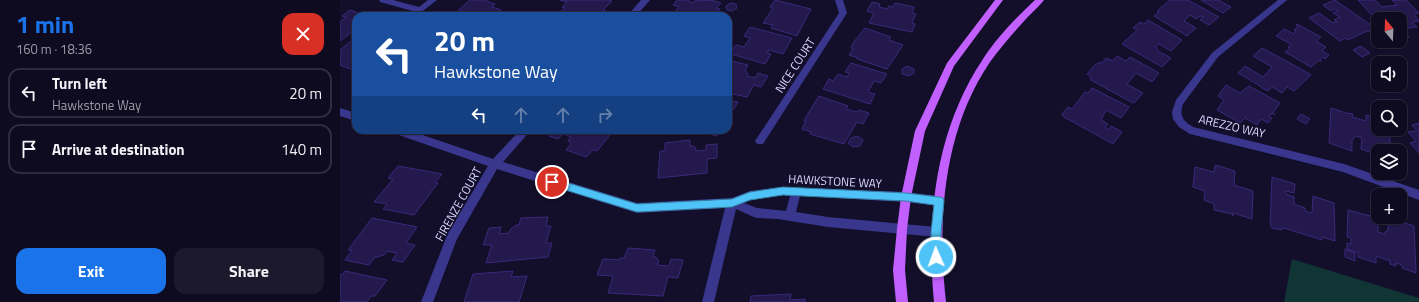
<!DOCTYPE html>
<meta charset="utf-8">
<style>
:root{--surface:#0e0b20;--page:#1c192d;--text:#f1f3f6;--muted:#9b9ba5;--line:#2e2b3e;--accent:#1a73e8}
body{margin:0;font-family:"Titillium Web",sans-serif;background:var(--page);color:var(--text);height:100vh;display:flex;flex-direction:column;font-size:15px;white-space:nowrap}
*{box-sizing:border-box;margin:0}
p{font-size:13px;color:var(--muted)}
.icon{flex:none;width:22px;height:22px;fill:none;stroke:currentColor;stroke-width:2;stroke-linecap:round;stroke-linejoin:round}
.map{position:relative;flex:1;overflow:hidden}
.sheet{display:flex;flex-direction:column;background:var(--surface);width:340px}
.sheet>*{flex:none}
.hud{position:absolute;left:12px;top:12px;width:380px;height:122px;border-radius:12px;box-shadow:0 1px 3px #0004,0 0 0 1px var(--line);background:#1a4fa0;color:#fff;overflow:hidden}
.needle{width:26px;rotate:341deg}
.tools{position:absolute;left:1031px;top:12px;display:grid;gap:8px}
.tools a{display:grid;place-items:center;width:36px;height:36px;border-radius:8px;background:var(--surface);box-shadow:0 1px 3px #0004,0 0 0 1px var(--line);font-size:20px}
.pin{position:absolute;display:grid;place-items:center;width:34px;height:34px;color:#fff;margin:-17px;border:2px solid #fff;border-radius:50%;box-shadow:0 1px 4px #0007}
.me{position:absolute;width:44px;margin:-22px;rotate:358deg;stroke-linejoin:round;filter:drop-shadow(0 0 3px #0008)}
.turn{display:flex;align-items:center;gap:14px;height:84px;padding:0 16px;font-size:18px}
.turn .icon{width:52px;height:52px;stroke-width:2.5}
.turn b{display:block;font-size:28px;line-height:34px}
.lanes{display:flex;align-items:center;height:38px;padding:0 16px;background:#0003;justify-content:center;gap:20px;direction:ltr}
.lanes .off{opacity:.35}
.round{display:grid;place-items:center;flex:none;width:42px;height:42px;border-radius:12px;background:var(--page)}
.headline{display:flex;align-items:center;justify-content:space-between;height:68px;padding:0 16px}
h1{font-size:24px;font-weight:700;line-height:30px;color:var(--accent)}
.button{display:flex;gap:8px;margin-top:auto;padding:8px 16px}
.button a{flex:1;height:46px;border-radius:12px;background:var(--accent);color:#fff;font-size:16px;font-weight:700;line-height:46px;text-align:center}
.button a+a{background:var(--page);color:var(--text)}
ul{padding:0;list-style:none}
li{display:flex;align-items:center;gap:12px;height:50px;margin:0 8px 6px;padding:0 8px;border:2px solid var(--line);border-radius:12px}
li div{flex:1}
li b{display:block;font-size:15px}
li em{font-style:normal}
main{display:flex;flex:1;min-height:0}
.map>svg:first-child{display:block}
.green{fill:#113534}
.building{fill:#23194d;stroke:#39297b}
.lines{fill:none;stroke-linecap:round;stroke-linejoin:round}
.minor{fill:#39368d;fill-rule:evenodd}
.major{fill:#c25fff;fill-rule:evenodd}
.route{fill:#4fc3f7;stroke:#337fa1}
.labels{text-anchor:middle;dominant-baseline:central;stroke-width:3;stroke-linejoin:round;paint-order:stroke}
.street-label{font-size:12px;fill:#dcd8ff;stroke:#130f2b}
</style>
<main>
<section class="sheet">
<div class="headline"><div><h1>1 min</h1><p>160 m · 18:36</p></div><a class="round" style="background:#d93025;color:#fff"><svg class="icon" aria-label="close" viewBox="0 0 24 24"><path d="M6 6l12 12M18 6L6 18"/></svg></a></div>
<ul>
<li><svg class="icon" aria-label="left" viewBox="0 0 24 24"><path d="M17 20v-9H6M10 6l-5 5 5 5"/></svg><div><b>Turn left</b><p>Hawkstone Way</p></div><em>20 m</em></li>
<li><svg class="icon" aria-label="arrive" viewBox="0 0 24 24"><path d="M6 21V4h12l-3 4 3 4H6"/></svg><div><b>Arrive at destination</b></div><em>140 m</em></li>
</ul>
<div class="button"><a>Exit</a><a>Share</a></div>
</section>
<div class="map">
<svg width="1079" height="302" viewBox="0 0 1079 302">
<rect width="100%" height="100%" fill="#130f2b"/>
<polygon class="green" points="952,259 1079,298 1079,302 944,302"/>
<g class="building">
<polygon points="130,0 144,0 155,4 152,7 161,10 154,16 112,16"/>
<polygon points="220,0 269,0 272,1 263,10 269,12 264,16 254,16 256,15 249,12 239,16 228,16 219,13 225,8 222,7 227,2"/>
<polygon points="337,0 347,0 353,3 356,0 361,1 371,0 381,3 376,8 380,9 374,16 331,16 339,7 333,5"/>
<polygon points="435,0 471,9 457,36 431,28 433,25 423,23 433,8 430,7"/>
<polygon points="830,0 848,0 879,17 869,25 860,20 864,17 860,16 857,19 850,15 844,21 856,28 847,36 814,16 819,12 817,11"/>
<polygon points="861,0 878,0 891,7 883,13"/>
<polygon points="995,0 1035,28 1036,30 1031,32 1027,31 1008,40 1006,38 1000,41 969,18 979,13 993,23 997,22 994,20 1000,17 993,13 998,11 995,9 991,11 983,5"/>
<polygon points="1018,0 1035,0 1042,7 1057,5 1052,0 1066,0 1079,13 1074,14 1079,21 1072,22 1077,27 1061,29 1069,37 1061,38 1060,19 1038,19 1038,22"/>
<polygon points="532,2 540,4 539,7 547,9 549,6 553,7 555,3 574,7 572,13 576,14 572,23 575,24 572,32 529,23 534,13 527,11"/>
<polygon points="391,3 396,4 397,8 392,11 387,10 386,6"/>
<polygon points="10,10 21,14 14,18 16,19 16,29 0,41 0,22 6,17 2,16"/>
<polygon points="808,20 842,40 831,51 819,44 816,47 818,51 831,58 822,67 782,44 797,30 793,28 800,22 804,24"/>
<polygon points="957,24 981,37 976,41 986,47 982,51 989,55 985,59 983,57 980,60 981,62 979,60 971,67 945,52 950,48 948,47 951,44 936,36 944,29 954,34 956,31 954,30 958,27 956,25"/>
<polygon points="410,27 452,38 443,54 429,50 427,53 431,54 425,64 391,54 392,53 391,52 395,46 397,45 404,47 410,38 404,36"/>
<polygon points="525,28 551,37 549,40 563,45 547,69 517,59 518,58 509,55 513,49 511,48 513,43"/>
<polygon points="16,37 16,71 0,65 0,50"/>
<polygon points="1021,46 1030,53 1022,57 1013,50"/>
<polygon points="922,48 961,69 971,75 954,91 947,87 942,93 932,87 928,91 922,88 920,86 898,73 905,66 923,77 932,67 913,56"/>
<polygon points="777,56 786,61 790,57 819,73 812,82 796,73 787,84 803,93 795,102 793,103 751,80 750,76 747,74 755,65 760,62 762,63 766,58 773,61"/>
<polygon points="388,60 408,65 405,70 408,74 407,76 415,78 418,73 428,76 421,87 414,85 407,97 388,93"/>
<polygon points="511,63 547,74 541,83 534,81 528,92 535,94 530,104 483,89 489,79 493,81 498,74 507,77 509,73 505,72"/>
<polygon points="567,66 574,69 574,73 569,76 562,74 562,69"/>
<polygon points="886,85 900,93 909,86 940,103 933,113 935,115 932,113 929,116 932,118 928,123 921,119 917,125 905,118 900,123 877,110 884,100 878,96"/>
<polygon points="752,88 789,107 781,118 766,110 761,120 768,124 765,128 769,130 771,126 782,132 773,144 724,117 722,114 728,107 732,109 745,92 748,93"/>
<polygon points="479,96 508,106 506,109 517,112 519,110 529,113 523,124 517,122 504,144 470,134 471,132 462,129 466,121 464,121 467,115"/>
<polygon points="388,100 398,102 388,118"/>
<polygon points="991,108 1009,114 1008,113 1013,114 1012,117 1026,121 1026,115 1038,119 1038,129 1050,129 1050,131 1047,130 1047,135 1050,136 1050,151 1038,151 1038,155 1021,149 1022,138 1016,136 1012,140 1012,151 989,143"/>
<polygon points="961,114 970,119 966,124 957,119"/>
<polygon points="1079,123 1079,153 1070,143 1076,141 1068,132 1077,131 1072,125"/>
<polygon points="214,130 274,130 257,151 253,150 246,157 226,150 231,144 228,140 231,137 223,134 218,139 209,136"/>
<polygon points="353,130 380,130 377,136"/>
<polygon points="518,136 523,140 520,146 513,147 508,143 511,138"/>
<polygon points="350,140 350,146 353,146 356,148 356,151 366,150 366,145 377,144 377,158 367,159 367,173 318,178 320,151 325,151 325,143"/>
<polygon points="875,165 895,171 894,185 913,191 912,219 893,213 893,216 892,214 874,210 874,204 864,200 865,191 853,187 855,167 874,172"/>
<polygon points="58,166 102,174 95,183 98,183 74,215 43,209 47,204 34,202 53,179 48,178"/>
<polygon points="932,177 955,184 954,193 946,191 946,194 954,197 954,204 965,208 965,211 972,213 973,196 994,203 995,241 982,237 982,240 944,228 941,230 932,228 930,224"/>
<polygon points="1008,210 1038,218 1038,232 1045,234 1045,232 1048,230 1048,217 1074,226 1076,273 1062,268 1062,265 1056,263 1056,266 1050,264 1050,261 1036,256 1036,263 1018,257 1018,253 1007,249 1007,243 1011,244 1011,238 1007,237"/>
<polygon points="208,217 206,226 211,226 206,243 212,243 208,257 146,263 152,245 143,245 149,228 161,227 159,234 169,233 170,230 176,225 179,225 181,218"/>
<polygon points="32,218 77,227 66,243 75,245 63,262 52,260 57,253 47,251 44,255 34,258 29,265 5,260 12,250 8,250"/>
<polygon points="288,248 315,250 313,257 316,257 319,261 317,265 329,266 331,259 343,260 338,278 328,277 323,296 268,293 273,276 257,275 263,259 279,260 280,258 284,258"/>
<polygon points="1005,249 1015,253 1015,261 1005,257"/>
<polygon points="5,271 47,280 35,296 31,296 27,302 28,302 0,302 0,274 2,275"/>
<polygon points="173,271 171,277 187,276 179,302 124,302 133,274"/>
<polygon points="451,294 450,300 465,299 465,302 410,302 411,296"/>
</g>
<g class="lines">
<g class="minor">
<polygon points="39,0 53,0 79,7 88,0 97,0 80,13 40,2"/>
<polygon points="301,0 310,0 296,16 287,16"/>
<polygon points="495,0 503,0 507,13 423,144 417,144 415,141 417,138 499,13"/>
<path d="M938 0H947L878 57 843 104C839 116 843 121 853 127L1004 164 1079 190V200L1003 172 850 134 839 127 833 119 832 112 836 100 872 53Z"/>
<polygon points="0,108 16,113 16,121 0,116"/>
<path d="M51 130H68L153 159 180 130H191L163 162 297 203 392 198 410 191 443 187 566 192 599 196 603 198 604 201 603 204 599 206 566 202 460 196 456 212 488 217 596 227 600 229 601 232 600 235 596 237 488 227 438 219 416 218 396 209 374 302H362L385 208 297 213 157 169 117 239 93 302H81L108 233 148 166 53 133ZM443 195 450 196 446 211 417 208 404 203 411 200Z"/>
</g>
<g class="major">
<polygon points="655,0 663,0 614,66 585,131 571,197 567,229 565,270 568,302 556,302 553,270 557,229 561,197 575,131 607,63"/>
<path d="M695 0H704C699 7 691 13 685 20 673 33 661 47 650 62 603 131 597 221 606 302H594C586 218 595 131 643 59 657 37 676 18 695 0Z"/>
</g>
</g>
<polygon class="route" points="212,178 297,204 392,199 410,192 443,187 566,193 599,197 603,198 604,201 601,232 601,257 600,260 596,262 593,260 591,257 591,232 594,205 566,201 443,195 410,200 392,207 297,212 209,185 207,182 209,179"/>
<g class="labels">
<g class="street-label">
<text transform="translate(455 65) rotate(-57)">NICE COURT</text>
<text transform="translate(892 126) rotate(13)">AREZZO WAY</text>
<text transform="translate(495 181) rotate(3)">HAWKSTONE WAY</text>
<text transform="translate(118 204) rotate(-61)">FIRENZE COURT</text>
</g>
</g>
</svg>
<div class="tools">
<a><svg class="needle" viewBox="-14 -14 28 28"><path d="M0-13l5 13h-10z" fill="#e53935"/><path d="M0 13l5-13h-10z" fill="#9b9ba5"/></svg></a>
<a><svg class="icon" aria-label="sound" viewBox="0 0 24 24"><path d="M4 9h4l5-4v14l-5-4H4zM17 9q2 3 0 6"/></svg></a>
<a><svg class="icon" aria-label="search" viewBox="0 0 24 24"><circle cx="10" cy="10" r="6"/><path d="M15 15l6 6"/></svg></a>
<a><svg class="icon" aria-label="layers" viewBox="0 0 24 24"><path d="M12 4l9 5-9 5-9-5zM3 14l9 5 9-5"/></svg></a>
<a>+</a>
</div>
<div class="pin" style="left:212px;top:182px;background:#d93025"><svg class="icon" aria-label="arrive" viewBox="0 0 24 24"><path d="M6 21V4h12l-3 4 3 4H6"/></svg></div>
<svg class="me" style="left:596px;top:257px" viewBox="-20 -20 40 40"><circle r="17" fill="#4fc3f7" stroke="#fff" stroke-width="3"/><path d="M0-11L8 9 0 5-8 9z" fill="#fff"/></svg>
<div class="hud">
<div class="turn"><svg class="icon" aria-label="left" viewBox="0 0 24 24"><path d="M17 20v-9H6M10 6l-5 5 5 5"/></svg><div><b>20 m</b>Hawkstone Way</div></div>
<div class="lanes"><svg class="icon" aria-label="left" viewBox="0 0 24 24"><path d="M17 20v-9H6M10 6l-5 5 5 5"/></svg><svg class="icon off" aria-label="ahead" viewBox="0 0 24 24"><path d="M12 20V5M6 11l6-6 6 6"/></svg><svg class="icon off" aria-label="ahead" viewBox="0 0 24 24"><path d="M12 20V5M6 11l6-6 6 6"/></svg><svg class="icon off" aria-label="right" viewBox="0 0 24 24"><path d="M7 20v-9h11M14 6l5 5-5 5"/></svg></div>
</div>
</div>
</main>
